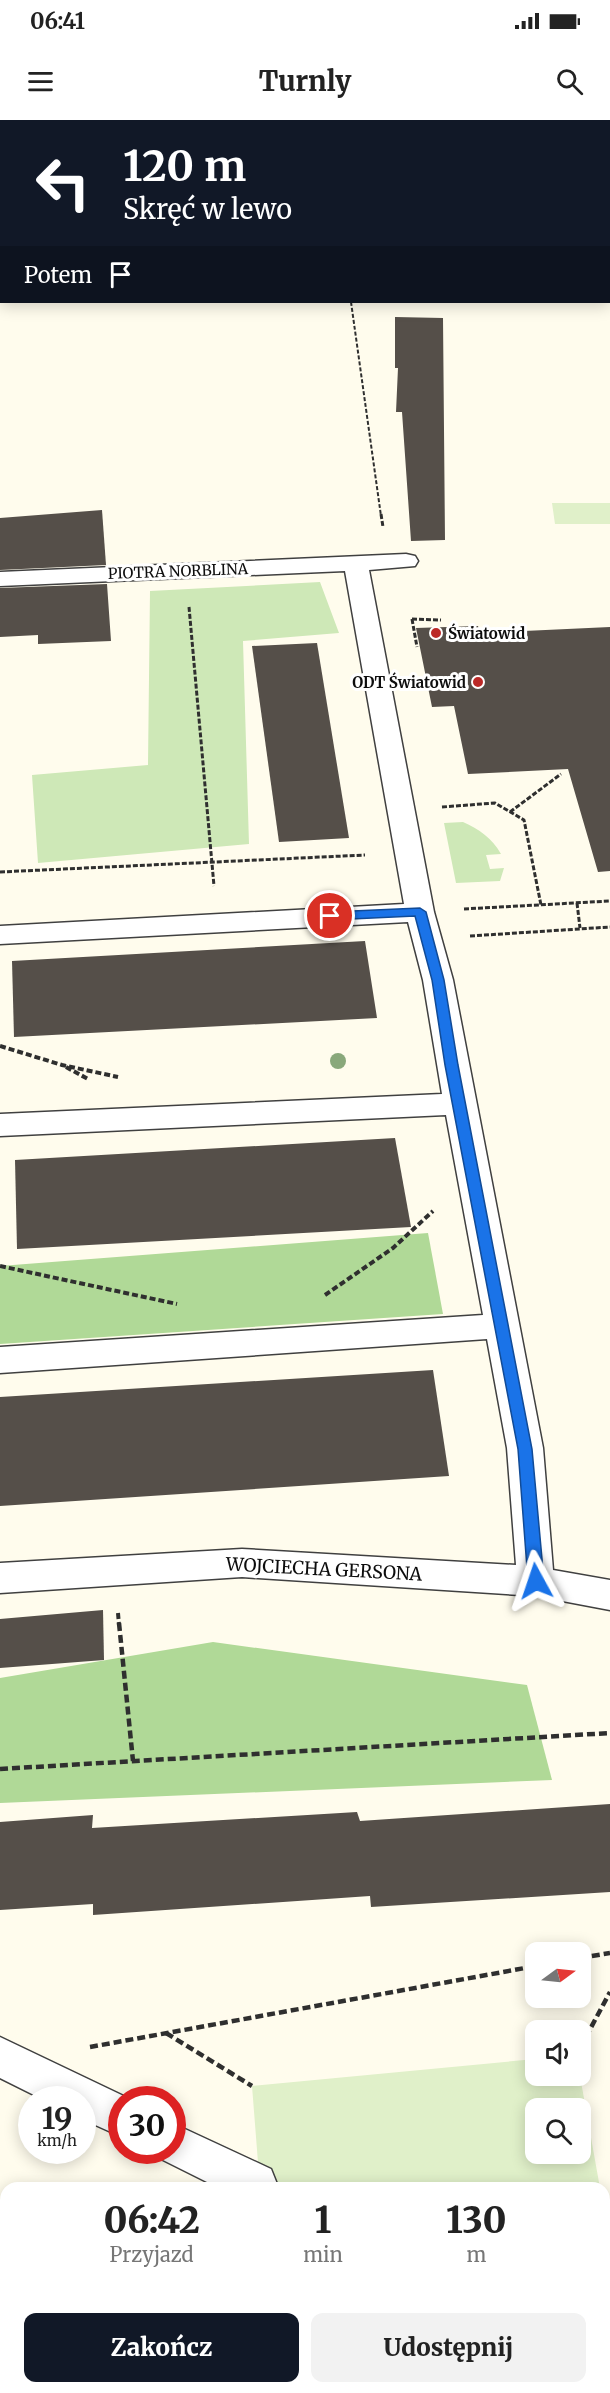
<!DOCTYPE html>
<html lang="pl">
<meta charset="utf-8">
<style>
:root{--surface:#fff;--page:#f2f2f2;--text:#222;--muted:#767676;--accent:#111827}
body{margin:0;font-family:Merriweather,serif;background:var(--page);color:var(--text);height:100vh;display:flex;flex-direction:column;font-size:22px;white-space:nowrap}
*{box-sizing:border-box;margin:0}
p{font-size:20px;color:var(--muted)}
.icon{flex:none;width:33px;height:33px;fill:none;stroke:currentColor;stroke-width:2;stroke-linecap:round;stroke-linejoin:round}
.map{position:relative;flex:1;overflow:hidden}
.drawer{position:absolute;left:0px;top:2062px;width:610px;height:212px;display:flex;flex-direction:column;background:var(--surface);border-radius:18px 18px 0 0;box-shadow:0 3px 15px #0003}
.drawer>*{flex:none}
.hud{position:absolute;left:0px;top:0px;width:610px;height:183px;box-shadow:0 3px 15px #0003;background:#111827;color:#fff;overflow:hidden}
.needle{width:39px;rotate:75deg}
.controls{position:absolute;left:525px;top:1822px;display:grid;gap:12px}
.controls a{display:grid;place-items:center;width:66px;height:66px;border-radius:12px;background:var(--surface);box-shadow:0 3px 15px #0003;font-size:30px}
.speed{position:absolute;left:18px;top:1966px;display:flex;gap:12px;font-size:30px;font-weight:700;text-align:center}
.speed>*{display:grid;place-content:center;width:78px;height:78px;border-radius:50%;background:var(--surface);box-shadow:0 3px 15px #0003;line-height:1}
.speed small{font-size:15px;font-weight:400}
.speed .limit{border:9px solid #d22;background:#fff;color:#111}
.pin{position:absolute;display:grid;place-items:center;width:51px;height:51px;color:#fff;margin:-26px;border:3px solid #fff;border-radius:50%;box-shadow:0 2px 6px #0007}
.me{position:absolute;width:66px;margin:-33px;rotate:355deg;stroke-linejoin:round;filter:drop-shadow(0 0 4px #0008)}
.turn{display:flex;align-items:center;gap:21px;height:126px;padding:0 24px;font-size:27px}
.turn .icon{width:78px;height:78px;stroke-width:2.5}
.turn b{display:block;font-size:42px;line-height:51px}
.then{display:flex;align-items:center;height:57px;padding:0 24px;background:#0003;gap:12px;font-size:22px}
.eta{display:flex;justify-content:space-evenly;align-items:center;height:102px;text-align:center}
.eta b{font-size:36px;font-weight:800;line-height:42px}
.primary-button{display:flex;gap:12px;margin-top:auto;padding:12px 24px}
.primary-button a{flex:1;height:69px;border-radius:12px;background:var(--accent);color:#fff;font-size:24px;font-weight:800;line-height:69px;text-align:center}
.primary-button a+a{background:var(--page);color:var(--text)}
.status{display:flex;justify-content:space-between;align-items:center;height:42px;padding:0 30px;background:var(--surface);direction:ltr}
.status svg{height:16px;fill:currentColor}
header{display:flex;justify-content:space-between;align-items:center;height:78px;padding:0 24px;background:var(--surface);font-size:27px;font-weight:800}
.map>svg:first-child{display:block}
.green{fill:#cee8b7}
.forest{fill:#b0d997}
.pitch{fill:#e0f0c9;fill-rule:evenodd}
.building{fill:#554f49}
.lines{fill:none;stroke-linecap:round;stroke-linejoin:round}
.minor-casing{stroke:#404040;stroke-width:3}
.path-far3{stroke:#2f2f2f;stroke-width:2;stroke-dasharray:4 2;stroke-linecap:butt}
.path-far2{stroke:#2f2f2f;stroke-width:3;stroke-dasharray:5 2;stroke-linecap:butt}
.path-far1{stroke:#2f2f2f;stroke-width:4;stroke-dasharray:6 3;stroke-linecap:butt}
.path{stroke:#2f2f2f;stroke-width:4.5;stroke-dasharray:8 4;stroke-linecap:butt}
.minor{fill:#fff;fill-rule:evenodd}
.tree{fill:#89a87b}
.route{fill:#1a73e8;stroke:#114b97;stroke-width:1.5}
.poi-dot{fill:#bb2927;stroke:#fff;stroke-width:2}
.labels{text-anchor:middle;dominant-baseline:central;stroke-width:6;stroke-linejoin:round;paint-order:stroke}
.far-street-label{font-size:15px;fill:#0d0d0d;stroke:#fff}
.far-poi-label{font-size:15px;font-weight:bold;fill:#0d0d0d;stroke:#fff;text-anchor:start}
.street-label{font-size:18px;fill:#0d0d0d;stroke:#fff}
</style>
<div class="status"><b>06:41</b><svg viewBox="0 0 49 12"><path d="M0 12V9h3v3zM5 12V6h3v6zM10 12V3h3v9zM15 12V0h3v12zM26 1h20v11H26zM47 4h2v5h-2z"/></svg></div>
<header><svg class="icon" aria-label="menu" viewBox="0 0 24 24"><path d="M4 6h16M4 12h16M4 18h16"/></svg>Turnly<svg class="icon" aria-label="search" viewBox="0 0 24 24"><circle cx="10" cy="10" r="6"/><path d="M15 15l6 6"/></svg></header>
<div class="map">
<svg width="610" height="2273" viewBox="0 0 610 2273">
<rect width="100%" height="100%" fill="#fffced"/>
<g class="green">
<polygon points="320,462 339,513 243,521 249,724 38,743 32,655 148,645 150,471"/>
<path d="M463 702C479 709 492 718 501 734L486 735 490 749 504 748 500 761 456 763 444 703Z"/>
</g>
<g class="forest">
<polygon points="428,1113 443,1194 0,1224 0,1146"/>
<polygon points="213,1522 527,1565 552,1660 0,1683 0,1558"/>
</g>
<g class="pitch">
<polygon points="552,383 610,383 610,404 555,404"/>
<path d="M535 1939 536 1956H580L600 2068H260L252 1966ZM536 1989H580V2034H536Z"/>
<polygon points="605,2093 610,2124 610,2273 276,2273 276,2268 604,2268"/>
</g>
<g class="building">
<polygon points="395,197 443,198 445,420 411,421 402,292 396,292 398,248 395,248"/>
<polygon points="102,390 106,445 0,450 0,398"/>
<polygon points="107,464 111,521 38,524 38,515 0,517 0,468"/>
<polygon points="478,506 480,513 610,507 610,751 598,752 568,649 468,654 454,586 432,587 416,508"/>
<polygon points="317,523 349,718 279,722 252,526"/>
<polygon points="365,821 377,898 14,917 12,841"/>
<polygon points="395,1018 411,1107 17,1129 15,1040"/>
<polygon points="433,1250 449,1356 0,1386 0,1277"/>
<polygon points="103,1490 104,1540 0,1548 0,1499"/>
<polygon points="610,1684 610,1772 371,1787 370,1776 93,1795 93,1784 0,1790 0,1702 93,1695 92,1708 357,1692 360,1701"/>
</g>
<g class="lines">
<defs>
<g id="minor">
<rect x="0" y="164" width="2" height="12"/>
<rect x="609" y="167" width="1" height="12"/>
<polygon points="406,434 415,436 418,441 415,446 369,450 434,792 453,860 543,1328 553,1450 610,1460 610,1490 536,1476 242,1457 0,1473 0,1443 242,1429 516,1445 507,1328 487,1219 0,1253 0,1227 483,1195 446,995 0,1016 0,994 442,974 423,860 408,802 0,824 0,806 404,784 345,451 0,466 0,452"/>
<polygon points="0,1917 132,1980 122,1980 122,2017 82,1999 82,1980 44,1980 0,1958"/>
<polygon points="172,2003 271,2049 277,2064 275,2068 219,2068 157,2037 154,2031 172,2031"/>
<polygon points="0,2221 6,2223 6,2268 26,2268 26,2273 0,2273"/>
</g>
</defs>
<use href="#minor" class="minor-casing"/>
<polyline class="path-far3" points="351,182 381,396"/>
<g class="path-far2">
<polyline points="381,394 383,407"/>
<polyline points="189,487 214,766"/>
<polyline points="412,499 417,527"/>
<polyline points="412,499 441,500"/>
<polyline points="442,687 495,683 524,700 541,785"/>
<polyline points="510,692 561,654"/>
<polyline points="0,752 365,735"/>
<polyline points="577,783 580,808"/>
<polyline points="464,789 610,781"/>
<polyline points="470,816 610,807"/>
</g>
<g class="path-far1">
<polyline points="0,926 62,945 118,957"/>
<polyline points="66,947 88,959"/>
<polyline points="0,1146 177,1184"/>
<polyline points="325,1175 393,1128 433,1091"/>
<polyline points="118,1493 119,1505"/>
</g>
<g class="path">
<polyline points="119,1503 133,1641"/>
<polyline points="0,1649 610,1613"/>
<polyline points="580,1838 610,1833"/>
<polyline points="166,1913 252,1966"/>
<polyline points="90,1927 536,1846"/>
<polyline points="580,1928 610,1872"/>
</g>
<use href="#minor" class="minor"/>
</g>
<circle class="tree" cx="338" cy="941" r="8"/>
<polygon class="route" points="420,788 426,792 444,860 458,945 532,1329 544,1461 536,1467 528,1461 518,1329 445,945 432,860 415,796 330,800 324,796 330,792"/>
<g class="poi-dot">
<circle cx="436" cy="513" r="6"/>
<circle cx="478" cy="562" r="6"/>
</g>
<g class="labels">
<g class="far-street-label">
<text transform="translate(178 451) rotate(-2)">PIOTRA NORBLINA</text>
</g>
<g class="far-poi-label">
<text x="448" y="513">Światowid</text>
<text x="466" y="562" text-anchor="end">ODT Światowid</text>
</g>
<g class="street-label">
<text transform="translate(324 1449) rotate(3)">WOJCIECHA GERSONA</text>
</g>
</g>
</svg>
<div class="controls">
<a><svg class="needle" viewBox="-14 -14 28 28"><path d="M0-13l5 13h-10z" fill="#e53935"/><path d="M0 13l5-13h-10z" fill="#767676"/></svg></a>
<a><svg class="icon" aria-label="sound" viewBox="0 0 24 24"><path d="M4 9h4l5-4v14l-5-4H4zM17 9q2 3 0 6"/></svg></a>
<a><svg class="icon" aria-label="search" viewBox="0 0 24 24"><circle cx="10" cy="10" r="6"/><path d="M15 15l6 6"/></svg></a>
</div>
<div class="speed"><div>19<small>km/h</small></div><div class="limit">30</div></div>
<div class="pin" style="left:330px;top:796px;background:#d93025"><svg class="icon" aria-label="arrive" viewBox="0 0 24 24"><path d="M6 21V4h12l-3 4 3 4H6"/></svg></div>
<svg class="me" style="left:536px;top:1461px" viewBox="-20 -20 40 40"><path d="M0-17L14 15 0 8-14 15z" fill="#1a73e8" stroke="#fff" stroke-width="4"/></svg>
<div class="hud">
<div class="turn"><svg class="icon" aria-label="left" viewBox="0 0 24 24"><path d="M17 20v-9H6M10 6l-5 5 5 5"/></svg><div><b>120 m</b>Skręć w lewo</div></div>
<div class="then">Potem<svg class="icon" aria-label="arrive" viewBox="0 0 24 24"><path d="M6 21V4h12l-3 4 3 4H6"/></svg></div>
</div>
<section class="drawer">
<div class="eta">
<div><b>06:42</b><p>Przyjazd</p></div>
<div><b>1</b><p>min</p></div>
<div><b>130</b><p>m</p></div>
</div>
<div class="primary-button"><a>Zakończ</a><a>Udostępnij</a></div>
</section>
</div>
